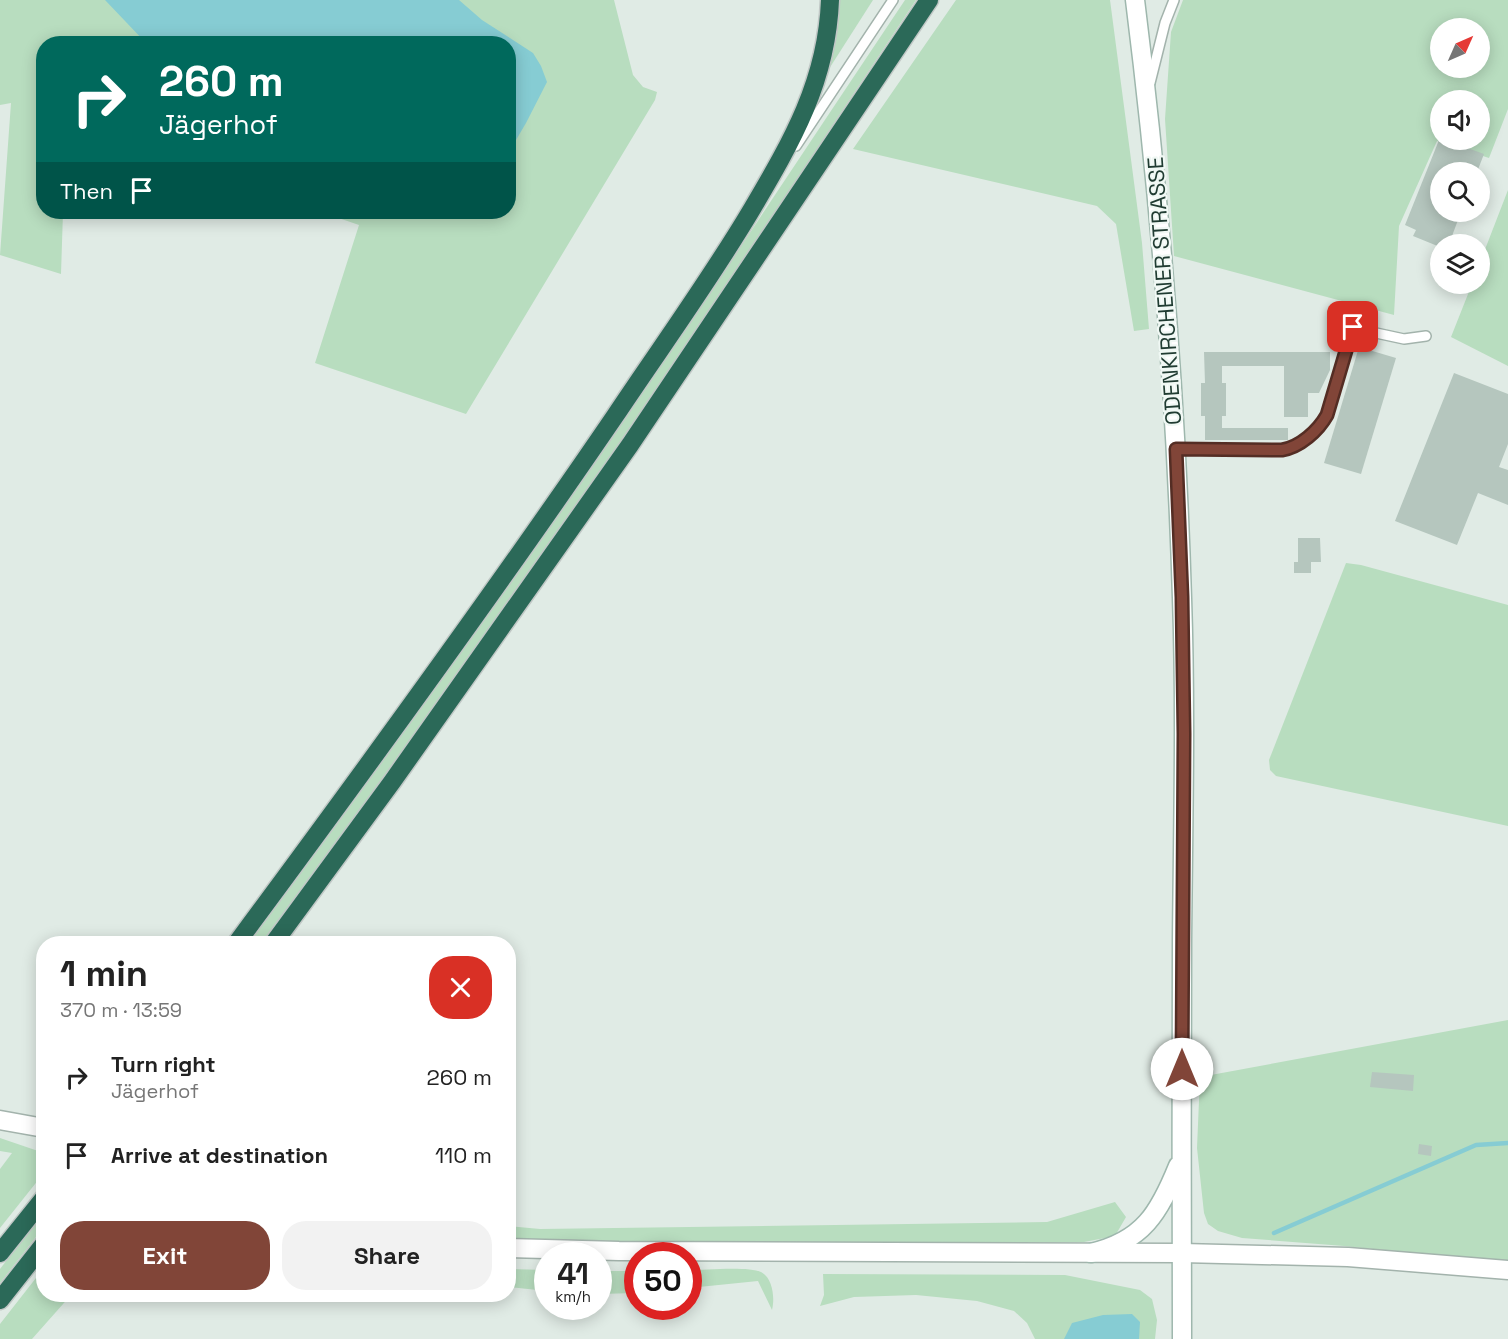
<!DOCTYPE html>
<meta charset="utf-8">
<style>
:root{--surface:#fff;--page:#f2f2f2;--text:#222;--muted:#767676;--accent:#814538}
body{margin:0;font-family:"Space Grotesk",sans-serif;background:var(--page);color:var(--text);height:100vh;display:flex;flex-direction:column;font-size:22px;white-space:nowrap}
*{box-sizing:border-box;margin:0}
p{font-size:20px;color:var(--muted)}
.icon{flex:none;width:33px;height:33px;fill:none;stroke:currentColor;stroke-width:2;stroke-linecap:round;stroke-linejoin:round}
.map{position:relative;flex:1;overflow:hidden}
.drawer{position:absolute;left:36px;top:936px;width:480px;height:366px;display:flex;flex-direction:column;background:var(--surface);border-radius:24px;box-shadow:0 3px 15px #0003}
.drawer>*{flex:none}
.guide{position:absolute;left:36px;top:36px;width:480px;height:183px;border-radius:24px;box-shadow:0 3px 15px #0003;background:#00695c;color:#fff;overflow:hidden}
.needle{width:39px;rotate:45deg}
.fabs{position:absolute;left:1430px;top:18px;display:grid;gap:12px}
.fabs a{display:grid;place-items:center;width:60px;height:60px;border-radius:50%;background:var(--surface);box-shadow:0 3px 15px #0003;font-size:30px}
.speed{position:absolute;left:534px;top:1242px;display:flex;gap:12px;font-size:30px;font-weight:700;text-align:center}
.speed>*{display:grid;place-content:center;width:78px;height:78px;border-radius:50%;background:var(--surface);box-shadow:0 3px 15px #0003;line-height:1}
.speed small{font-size:15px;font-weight:400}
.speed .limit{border:9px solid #d22;background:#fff;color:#111}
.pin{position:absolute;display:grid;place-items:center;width:51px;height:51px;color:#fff;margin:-26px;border-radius:12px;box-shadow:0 3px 9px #0006}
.me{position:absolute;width:66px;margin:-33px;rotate:0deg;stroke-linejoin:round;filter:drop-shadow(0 0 4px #0008)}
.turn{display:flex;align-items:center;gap:21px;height:126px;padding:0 24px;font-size:27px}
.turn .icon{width:78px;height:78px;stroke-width:2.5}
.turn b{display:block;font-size:42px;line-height:51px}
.then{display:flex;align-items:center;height:57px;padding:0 24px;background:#0003;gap:12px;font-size:22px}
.round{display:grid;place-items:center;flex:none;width:63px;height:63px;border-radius:24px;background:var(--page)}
.headline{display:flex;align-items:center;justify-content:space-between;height:102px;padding:0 24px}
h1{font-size:36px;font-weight:600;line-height:45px}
.action{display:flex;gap:12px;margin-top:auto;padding:12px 24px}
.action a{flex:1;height:69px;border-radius:24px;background:var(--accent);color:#fff;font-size:24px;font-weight:600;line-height:69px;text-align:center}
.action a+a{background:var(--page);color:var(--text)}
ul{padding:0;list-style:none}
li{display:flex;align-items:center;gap:18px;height:78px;padding:0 24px}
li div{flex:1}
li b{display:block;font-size:22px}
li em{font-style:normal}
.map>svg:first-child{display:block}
.green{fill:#b8ddbf;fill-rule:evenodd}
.water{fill:#86ccd3}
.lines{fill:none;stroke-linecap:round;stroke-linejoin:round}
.stream{stroke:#86ccd3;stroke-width:4.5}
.building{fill:#b5c6be}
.service-casing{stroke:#a3b3ac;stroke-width:12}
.minor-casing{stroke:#a3b3ac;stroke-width:21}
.tertiary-casing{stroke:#a3b3ac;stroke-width:21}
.secondary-casing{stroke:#9eb7ad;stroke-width:21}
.motorway-casing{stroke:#c1c8c6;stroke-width:21}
.service{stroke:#fff;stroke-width:9}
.minor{stroke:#fff;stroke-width:18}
.tertiary{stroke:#fff;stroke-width:18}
.secondary{stroke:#fff;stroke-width:18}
.motorway{stroke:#2b6958;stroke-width:18}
.route-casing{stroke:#542d24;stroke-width:15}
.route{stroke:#814538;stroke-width:10}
.labels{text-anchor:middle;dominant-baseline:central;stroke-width:4.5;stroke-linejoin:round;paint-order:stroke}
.street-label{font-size:22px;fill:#203c32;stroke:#f0f8f4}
</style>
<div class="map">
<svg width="1508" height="1339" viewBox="0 0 1508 1339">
<rect width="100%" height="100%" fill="#e0ebe5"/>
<g class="green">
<polygon points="0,0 614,0 633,75 643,87 657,92 655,100 466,414 315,363 359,225 321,212 508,212 508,44 44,44 44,212 63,212 61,274 0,255 11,103 0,105"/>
<polygon points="837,0 873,0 827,72"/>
<path d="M905 0H916C798 176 683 354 563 528 465 668 364 807 261 943L248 944C399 742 545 536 687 327 760 218 832 109 905 0Z"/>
<polygon points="956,0 1110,0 1142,243 1149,329 1134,331 1116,224 1097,206 853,149"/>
<path d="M1183 0H1508V109L1489 158 1437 141 1399 226 1394 315 1174 256 1165 119 1171 32ZM1440 28H1479V68H1440ZM1440 100H1479V140H1440Z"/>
<polygon points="1508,190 1508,366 1451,337 1472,284 1479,284 1479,265"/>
<polygon points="1346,563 1361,565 1508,605 1508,826 1276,776 1270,770 1269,760"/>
<polygon points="1508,1020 1508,1263 1344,1246 1242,1238 1218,1231 1208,1224 1204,1213 1197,1148 1200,1077"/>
<polygon points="0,1138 44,1153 43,1174 0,1228 0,1169 12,1153 0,1151"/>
<polygon points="1115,1202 1126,1217 1115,1236 1084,1242 574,1244 509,1240 508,1226 540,1229 1047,1222"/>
<polygon points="43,1213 43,1228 0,1283 0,1269"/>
<polygon points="43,1269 44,1294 71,1295 32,1339 0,1339 0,1324"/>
<polygon points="509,1269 547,1270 547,1291 509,1287"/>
<path d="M689 1270C704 1270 749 1266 761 1272 773 1278 775 1299 772 1310L758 1281 689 1288Z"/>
<polygon points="598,1271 637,1271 637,1293 599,1294"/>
<polygon points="823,1274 1065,1275 1140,1290 1152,1299 1157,1320 1155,1339 1035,1339 1027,1323 1014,1311 977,1301 916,1295 854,1297 820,1306 824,1295"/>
</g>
<g class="water">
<polygon points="105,0 459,0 482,20 533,53 541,66 547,82 526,123 509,152 508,44 146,43"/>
<polygon points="1132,1314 1140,1322 1139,1339 1064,1339 1072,1323 1103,1315"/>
</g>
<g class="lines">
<polyline class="stream" points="1274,1233 1476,1145 1508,1143"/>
</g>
<g class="building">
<polygon points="1439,140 1445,140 1484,154 1477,172 1440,172 1440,212 1461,212 1449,244 1440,244 1440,247 1413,236 1416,230 1405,225"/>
<polygon points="1359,347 1396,358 1361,474 1324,463"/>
<polygon points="1204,352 1330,352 1330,370 1319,393 1308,393 1308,417 1284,417 1284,366 1222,366 1222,383 1226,383 1226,416 1222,416 1222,428 1288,428 1288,440 1205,440 1205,416 1201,416 1201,383 1205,383"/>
<polygon points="1454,373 1508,394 1508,444 1499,467 1508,470 1508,505 1478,493 1457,545 1395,521"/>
<polygon points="1298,538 1320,538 1321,562 1311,562 1311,573 1294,573 1294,562 1298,562"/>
<polygon points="1372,1072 1414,1075 1413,1091 1370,1087"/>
<polygon points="1419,1144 1432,1146 1431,1156 1418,1154"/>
</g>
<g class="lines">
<defs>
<g id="service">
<polyline points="1150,83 1165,23 1174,0"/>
<polyline points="796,146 893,0"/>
<polyline points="1176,449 1282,450 1298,444 1317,429 1325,418 1353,328 1404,339 1426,336"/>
</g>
<polyline id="minor" points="1182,1253 1348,1257 1508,1270"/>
<g id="tertiary">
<polyline points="0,1120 44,1128"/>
<polyline points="508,1248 619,1251 1182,1253"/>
</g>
<g id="secondary">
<path d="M1135 0C1160 199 1176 398 1182 598 1186 712 1183 827 1182 941 1181 1074 1182 1206 1182 1339"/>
<path d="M1091 1253C1143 1241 1159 1213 1178 1166"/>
</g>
<g id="motorway">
<path d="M236 944C365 770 493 595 615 416 661 347 710 280 752 209 792 141 827 81 830 0"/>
<polyline points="273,944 392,782 630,445 929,0"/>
<polyline points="0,1253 44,1198"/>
<polyline points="0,1300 44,1244"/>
</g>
</defs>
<use href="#service" class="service-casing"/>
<use href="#minor" class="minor-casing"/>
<use href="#tertiary" class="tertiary-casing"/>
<use href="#secondary" class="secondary-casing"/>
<use href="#motorway" class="motorway-casing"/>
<use href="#service" class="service"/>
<use href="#minor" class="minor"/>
<use href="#tertiary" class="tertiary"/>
<use href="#secondary" class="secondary"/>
<use href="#motorway" class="motorway"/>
</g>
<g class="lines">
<defs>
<path id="route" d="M1182 1069 1184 734 1182 597 1176 449 1282 450C1300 447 1318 431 1327 415L1353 327"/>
</defs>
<use href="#route" class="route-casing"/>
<use href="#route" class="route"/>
</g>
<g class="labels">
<g class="street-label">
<text transform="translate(1164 291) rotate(-94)">ODENKIRCHENER STRASSE</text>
</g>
</g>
</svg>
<div class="fabs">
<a><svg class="needle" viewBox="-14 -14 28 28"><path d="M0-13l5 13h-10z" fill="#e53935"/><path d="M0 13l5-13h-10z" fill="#767676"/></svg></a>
<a><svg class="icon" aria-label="sound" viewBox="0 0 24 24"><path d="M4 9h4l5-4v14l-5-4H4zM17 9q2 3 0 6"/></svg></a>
<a><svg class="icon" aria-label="search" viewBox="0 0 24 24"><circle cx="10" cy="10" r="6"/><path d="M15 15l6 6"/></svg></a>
<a><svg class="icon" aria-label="layers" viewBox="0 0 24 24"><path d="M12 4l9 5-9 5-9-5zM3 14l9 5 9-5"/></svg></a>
</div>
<div class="speed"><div>41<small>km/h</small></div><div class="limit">50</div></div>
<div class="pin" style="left:1353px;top:327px;background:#d93025"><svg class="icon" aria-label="arrive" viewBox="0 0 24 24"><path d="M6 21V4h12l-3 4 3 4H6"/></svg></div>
<svg class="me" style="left:1182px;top:1069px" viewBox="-20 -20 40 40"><circle r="19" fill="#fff"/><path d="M0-13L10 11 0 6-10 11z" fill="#814538"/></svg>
<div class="guide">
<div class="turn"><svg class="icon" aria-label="right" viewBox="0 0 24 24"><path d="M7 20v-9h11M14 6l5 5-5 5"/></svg><div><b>260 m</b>Jägerhof</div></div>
<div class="then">Then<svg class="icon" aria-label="arrive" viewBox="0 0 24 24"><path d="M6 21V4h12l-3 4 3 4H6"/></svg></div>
</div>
<section class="drawer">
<div class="headline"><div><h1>1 min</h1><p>370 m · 13:59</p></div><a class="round" style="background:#d93025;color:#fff"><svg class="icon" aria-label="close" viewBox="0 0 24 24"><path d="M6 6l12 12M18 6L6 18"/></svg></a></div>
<ul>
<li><svg class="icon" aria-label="right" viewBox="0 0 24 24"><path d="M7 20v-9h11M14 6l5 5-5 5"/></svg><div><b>Turn right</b><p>Jägerhof</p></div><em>260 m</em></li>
<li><svg class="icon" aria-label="arrive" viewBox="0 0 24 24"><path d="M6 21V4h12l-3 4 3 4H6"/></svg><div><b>Arrive at destination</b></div><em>110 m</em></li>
</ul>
<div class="action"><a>Exit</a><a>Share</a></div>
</section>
</div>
